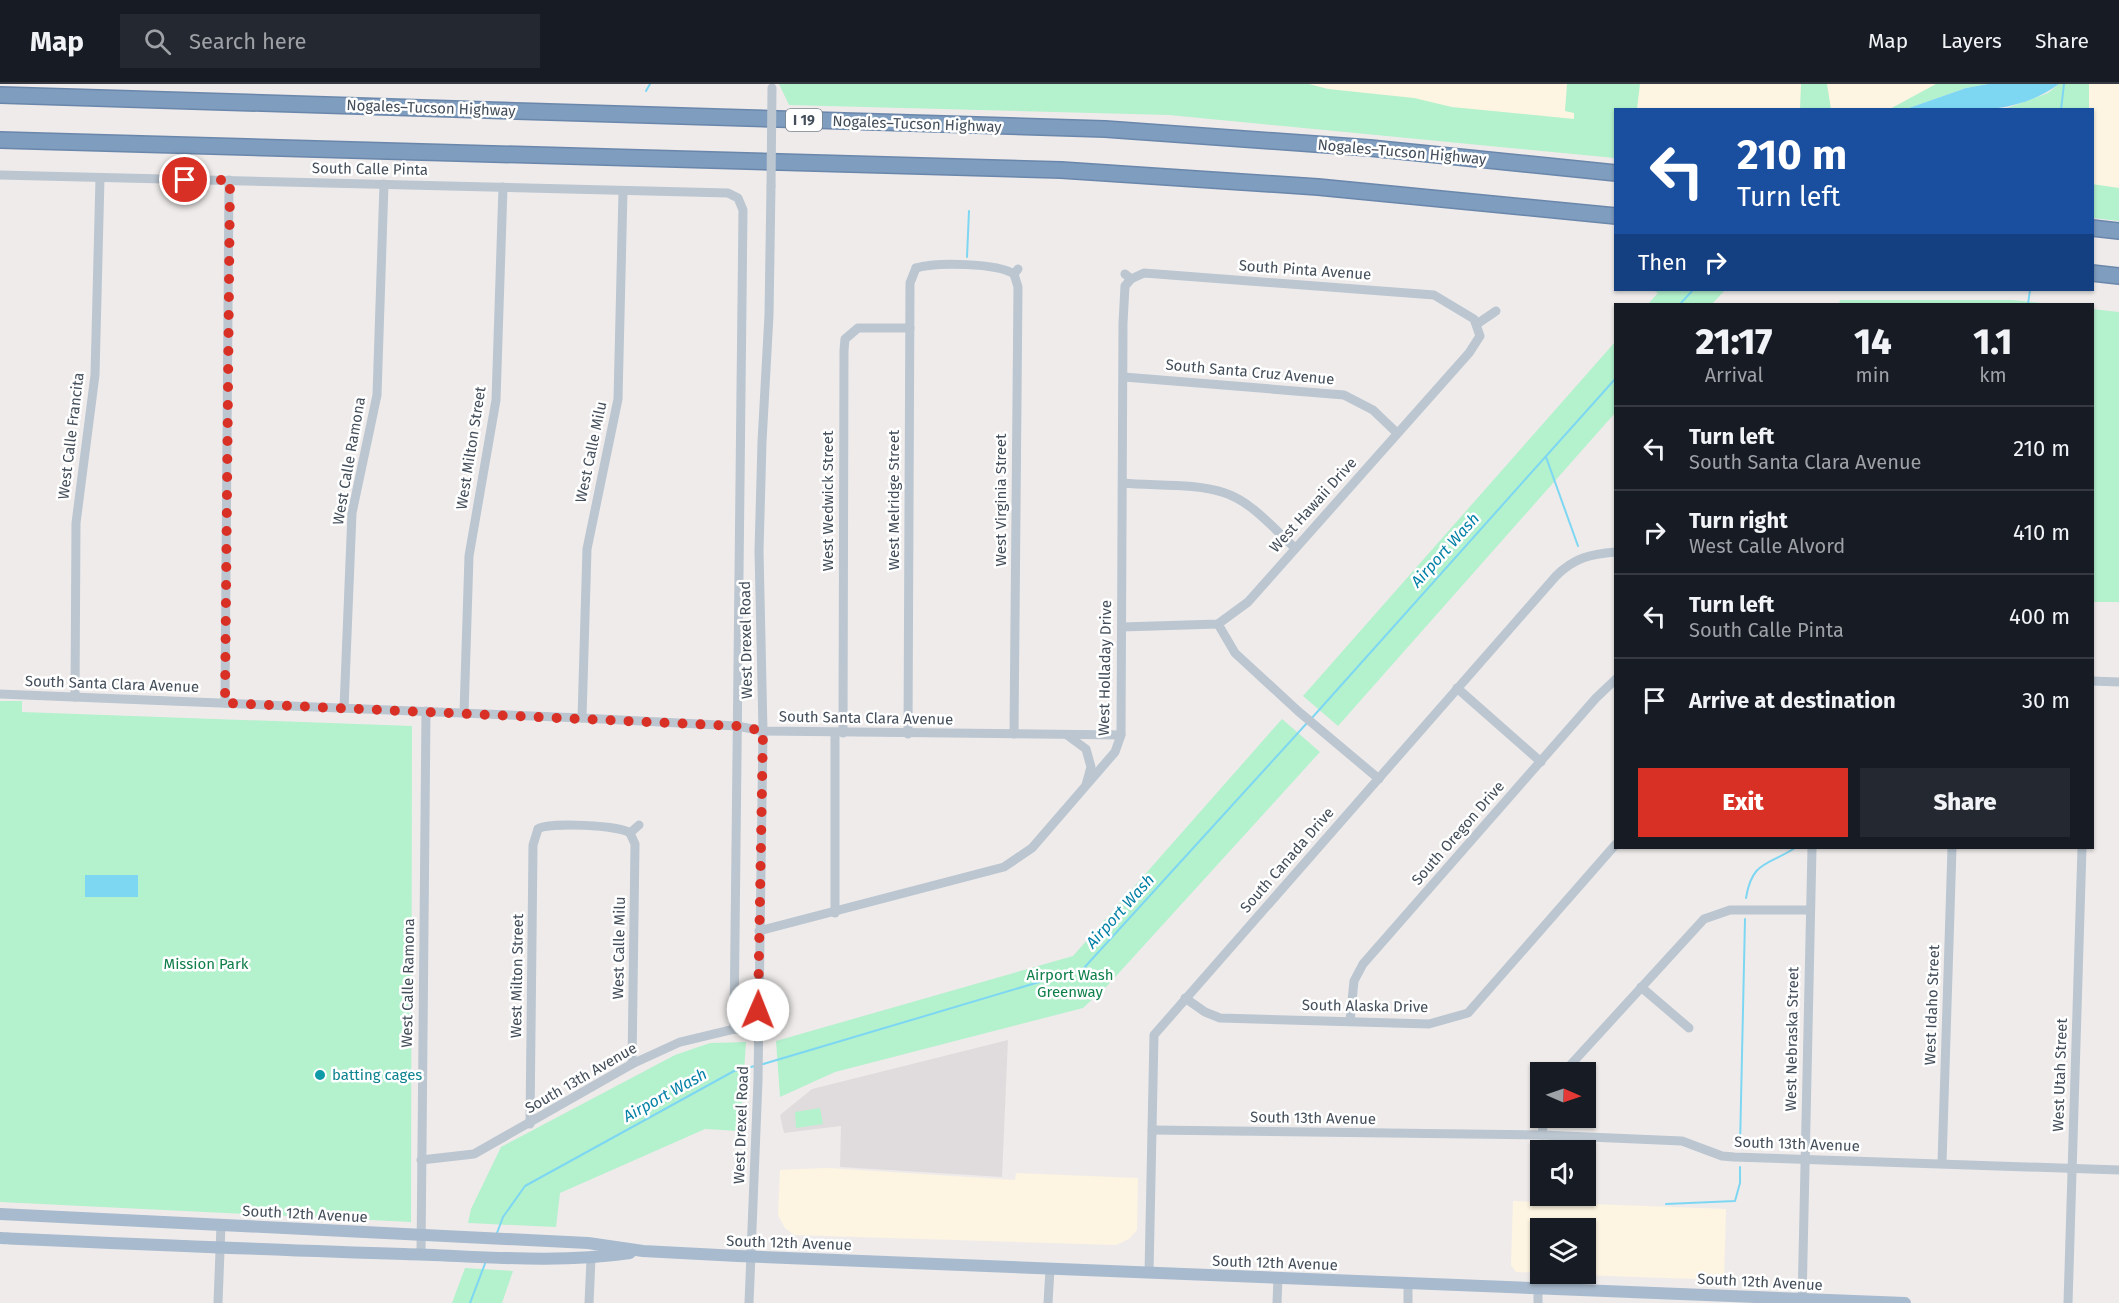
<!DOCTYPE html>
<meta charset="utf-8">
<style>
:root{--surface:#171b24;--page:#242831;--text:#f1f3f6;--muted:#9ea1a6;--line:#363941;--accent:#d93025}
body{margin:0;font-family:"Fira Sans",sans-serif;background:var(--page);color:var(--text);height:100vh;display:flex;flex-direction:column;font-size:22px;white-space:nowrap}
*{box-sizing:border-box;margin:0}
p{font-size:20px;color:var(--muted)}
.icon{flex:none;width:33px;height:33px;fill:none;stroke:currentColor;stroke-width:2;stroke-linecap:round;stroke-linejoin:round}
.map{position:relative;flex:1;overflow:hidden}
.panel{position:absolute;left:1614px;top:219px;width:480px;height:546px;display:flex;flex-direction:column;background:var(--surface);border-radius:0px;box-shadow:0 2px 4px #0004}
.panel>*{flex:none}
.banner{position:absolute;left:1614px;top:24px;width:480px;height:183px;border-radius:0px;box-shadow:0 2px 4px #0004;background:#1a4fa0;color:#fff;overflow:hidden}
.needle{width:39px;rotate:92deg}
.buttons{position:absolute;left:1530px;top:978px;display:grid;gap:12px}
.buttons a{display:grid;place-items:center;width:66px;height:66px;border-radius:0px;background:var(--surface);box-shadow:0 2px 4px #0004;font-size:30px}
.pin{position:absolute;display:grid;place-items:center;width:51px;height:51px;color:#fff;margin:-26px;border:3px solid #fff;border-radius:50%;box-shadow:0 2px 6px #0007}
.me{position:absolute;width:66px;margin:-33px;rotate:1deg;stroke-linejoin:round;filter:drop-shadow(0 0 4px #0008)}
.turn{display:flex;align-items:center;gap:21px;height:126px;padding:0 24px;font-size:27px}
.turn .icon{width:78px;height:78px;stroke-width:2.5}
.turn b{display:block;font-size:42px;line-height:51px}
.then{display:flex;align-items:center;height:57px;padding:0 24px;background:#0003;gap:12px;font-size:22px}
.eta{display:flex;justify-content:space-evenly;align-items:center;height:102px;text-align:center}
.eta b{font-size:36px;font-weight:800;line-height:42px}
.button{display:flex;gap:12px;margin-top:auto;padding:12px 24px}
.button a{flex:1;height:69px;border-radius:0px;background:var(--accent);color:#fff;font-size:24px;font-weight:800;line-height:69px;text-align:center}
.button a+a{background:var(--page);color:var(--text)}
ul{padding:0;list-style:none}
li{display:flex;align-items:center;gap:18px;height:84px;padding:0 24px;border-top:2px solid var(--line)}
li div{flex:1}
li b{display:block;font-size:22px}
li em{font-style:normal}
header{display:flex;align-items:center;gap:36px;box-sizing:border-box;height:84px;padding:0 30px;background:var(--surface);border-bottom:2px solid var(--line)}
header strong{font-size:28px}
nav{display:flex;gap:33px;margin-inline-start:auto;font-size:21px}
.search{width:420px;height:54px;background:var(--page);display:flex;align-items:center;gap:15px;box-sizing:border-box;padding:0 21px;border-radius:0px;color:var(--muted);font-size:22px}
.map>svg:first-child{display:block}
.commercial{fill:#fdf5e1}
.education{fill:#e0dcdd}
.green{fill:#b4f1cd}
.water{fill:#7ed7f2}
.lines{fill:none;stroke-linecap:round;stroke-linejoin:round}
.stream{stroke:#7ed7f2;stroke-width:2}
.highway-casing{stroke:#6a87ab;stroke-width:18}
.minor{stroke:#bbc6d0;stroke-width:9}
.major{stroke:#a8bacd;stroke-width:12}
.highway{stroke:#7f9dbf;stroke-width:15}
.minor-bridge{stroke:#bbc6d0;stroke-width:9}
.route{stroke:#d93025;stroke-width:10;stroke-dasharray:0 18}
.culture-dot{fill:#0f9aa8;stroke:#fff;stroke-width:2}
.labels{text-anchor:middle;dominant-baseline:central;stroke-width:5;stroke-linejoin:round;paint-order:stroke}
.shield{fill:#fff;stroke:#7b838c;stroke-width:1.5}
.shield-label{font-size:14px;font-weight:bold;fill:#434e5a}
.street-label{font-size:15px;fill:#434e5a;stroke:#fff}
.park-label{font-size:15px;fill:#0f7f4a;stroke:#fff}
.culture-label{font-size:15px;fill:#0d838f;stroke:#fff;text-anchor:start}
.water-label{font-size:16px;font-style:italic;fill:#0380a6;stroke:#fff}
</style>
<header>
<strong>Map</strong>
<div class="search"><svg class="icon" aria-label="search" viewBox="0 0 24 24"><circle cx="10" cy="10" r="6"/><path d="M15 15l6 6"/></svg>Search here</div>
<nav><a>Map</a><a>Layers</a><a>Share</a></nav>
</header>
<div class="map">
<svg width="2119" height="1219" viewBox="0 0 2119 1219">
<rect width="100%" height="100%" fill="#efebeb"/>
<g class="commercial">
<polygon points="1240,0 1945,0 1892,25 1616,26 1615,51"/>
<polygon points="2084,0 2119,0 2119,108 2093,105 2092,26 2045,26"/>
<polygon points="827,1084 1015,1096 1016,1089 1138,1094 1137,1146 1129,1155 1116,1161 794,1151 785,1144 778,1131 780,1086"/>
<polygon points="1513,1117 1726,1125 1724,1196 1551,1190 1586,1190 1586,1144 1540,1144 1540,1189 1516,1188 1511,1181"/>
</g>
<polygon class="education" points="1008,956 1002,1093 840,1083 841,1042 784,1049 780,1031 812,1005"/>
<g class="green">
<polygon points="779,0 1309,0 1328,5 1414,14 1452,23 1574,35 1574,29 1565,27 1567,0 1640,0 1637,25 1616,26 1615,74 1169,31 789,21"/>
<polygon points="1801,0 1827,0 1831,25 1800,25"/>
<polygon points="1936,0 1988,0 1966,4 1906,25 1888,26"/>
<polygon points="2059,0 2089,0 2089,25 2002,26 2048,9"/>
<polygon points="2092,100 2119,104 2119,137 2093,134"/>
<polygon points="1653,206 1725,206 1712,220 1648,220 1658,209"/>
<polygon points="1840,216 2013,216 2052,220 1839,220"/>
<polygon points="2092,225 2119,228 2119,518 2093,518"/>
<polygon points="1615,258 1615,329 1338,642 1303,612"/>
<polygon points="0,617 22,617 22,628 412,642 411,1138 0,1118"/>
<polygon points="1282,635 1320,668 1107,902 1083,924 835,988 780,1013 776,957 1073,872"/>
<polygon points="746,958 740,1047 705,1045 560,1109 556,1143 468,1139 471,1125 501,1063 675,971 710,959"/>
<polygon points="820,1024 823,1040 796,1044 795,1028"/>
<polygon points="465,1184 513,1187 502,1219 452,1219"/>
</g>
<g class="water">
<path d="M1988 0H2059C2013 34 1959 26 1906 25L1966 4Z"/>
<rect x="85" y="791" width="53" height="22"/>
</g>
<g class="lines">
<g class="stream">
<polyline points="646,7 650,0"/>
<polyline points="2061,26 2064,0"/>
<polyline points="967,173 969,127"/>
<polyline points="1680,220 1693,206"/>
<polyline points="2028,220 2030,206"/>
<polyline points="1546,373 1578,462"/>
<polyline points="1311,635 1616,294"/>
<path d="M1746 814C1752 777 1767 782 1795 764"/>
<polyline points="760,981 1083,885 1307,639"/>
<polyline points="1740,1062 1745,835"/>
<polyline points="1666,1120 1735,1117 1740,1099 1740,1083"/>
<polyline points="497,1149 503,1133 525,1102 734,987 755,982"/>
<polyline points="470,1219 486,1177"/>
</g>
<defs>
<g id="highway">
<polyline points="0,11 1105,45 1370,64 1616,89"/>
<polyline points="0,56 1061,86 1318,103 1616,132"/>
<polyline points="2092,144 2119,147"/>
<polyline points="2092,189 2119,192"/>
</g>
</defs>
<use href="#highway" class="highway-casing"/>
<g class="minor">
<polyline points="0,91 728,109 738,114 743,126 734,945"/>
<path d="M916 184C936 178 997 179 1014 190"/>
<polyline points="1477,240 1496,227"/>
<polyline points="1124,293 1344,311 1373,326 1397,349"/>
<path d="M1123 399C1154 402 1196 399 1225 409 1252 418 1274 445 1294 463"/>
<polyline points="1218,540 1235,569 1298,627 1379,695"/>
<polyline points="1122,543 1218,540 1248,518 1469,269 1480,252 1474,235 1434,211 1144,189 1131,195 1125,190"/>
<polyline points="2092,597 2119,598"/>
<polyline points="1457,604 1541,678"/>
<polyline points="0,610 582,634 737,642 763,647 1121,651"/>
<polyline points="75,613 76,439 95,291 100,94"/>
<polyline points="225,619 229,96"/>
<polyline points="344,624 352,429 377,311 384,100"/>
<polyline points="464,629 469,472 496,316 503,103"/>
<polyline points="582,634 587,465 618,315 623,108"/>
<polyline points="843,649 844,266 845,255 858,244 910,244"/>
<polyline points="908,650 910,199 916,184"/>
<polyline points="1014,650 1018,203 1014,190 1018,185"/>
<polyline points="1067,651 1086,665 1091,683 1086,701"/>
<path d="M538 745C547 738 621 741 630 749"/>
<polyline points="630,749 635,760 632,980"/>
<polyline points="630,749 639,741"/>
<polyline points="835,829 835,649"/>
<polyline points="759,847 1004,783 1032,764 1115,668 1121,651 1123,239 1125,202 1131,195"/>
<polyline points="1641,903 1689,944"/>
<polyline points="1185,914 1205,928 1220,934 1429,940 1468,929 1616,760"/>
<polyline points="1350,937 1354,897 1363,880 1596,614 1616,595"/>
<polyline points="1564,988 1704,835 1730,826 1810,826"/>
<polyline points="530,1040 533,761 538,745"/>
<polyline points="1152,1046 1542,1051 1682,1057 1722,1072 1734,1073 2119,1086"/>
<polyline points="1542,1051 1544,1034"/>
<polyline points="421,1076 474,1070 632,980 680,958 734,945 758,949"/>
<polyline points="1942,1079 1952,764"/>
<polyline points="421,1170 426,627"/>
<path d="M1149 1189 1154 951 1556 492C1574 474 1590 470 1616 468"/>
<polyline points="218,1219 221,1141"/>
<polyline points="589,1219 591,1175"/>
<polyline points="749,1219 758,996 763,647 759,467 762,358 769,231 771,102"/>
<polyline points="1048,1219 1050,1185"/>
<polyline points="1277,1219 1278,1194"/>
<polyline points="1408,1219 1408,1199"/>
<polyline points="1538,1219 1538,1204"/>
<polyline points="1802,1219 1812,764"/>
<polyline points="2068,1219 2082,764"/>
</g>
<g class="major">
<polyline points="0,1130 588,1159 643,1167 738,1172 1905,1219"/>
<path d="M0 1154C135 1160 269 1166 404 1170 479 1172 555 1180 630 1169"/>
</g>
<use href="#highway" class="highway"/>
<polyline class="minor-bridge" points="771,102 772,4"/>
</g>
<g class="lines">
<polyline class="route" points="185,96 230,96 225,619 737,642 763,647 758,926"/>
</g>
<circle class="culture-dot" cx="320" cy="991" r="6"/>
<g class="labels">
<rect class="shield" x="786" y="25" width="36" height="22" rx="4.5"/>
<g class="shield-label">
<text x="804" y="36">I 19</text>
</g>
<g class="street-label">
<text transform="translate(431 24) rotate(2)">Nogales–Tucson Highway</text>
<text transform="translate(917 40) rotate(2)">Nogales–Tucson Highway</text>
<text transform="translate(1402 68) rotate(5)">Nogales–Tucson Highway</text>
<text transform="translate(370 85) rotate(1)">South Calle Pinta</text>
<text transform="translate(1305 186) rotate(4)">South Pinta Avenue</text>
<text transform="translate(1250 288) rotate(5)">South Santa Cruz Avenue</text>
<text transform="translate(71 352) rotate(-83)">West Calle Francita</text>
<text transform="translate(471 364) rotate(-81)">West Milton Street</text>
<text transform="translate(591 368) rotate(-78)">West Calle Milu</text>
<text transform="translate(349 377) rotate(-80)">West Calle Ramona</text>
<text transform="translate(894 416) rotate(-90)">West Melridge Street</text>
<text transform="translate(1001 416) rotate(-90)">West Virginia Street</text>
<text transform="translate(828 417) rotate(-90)">West Wedwick Street</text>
<text transform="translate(1313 421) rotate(-48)">West Hawaii Drive</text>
<text transform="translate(746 556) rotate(-91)">West Drexel Road</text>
<text transform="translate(1105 584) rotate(-89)">West Holladay Drive</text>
<text transform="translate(112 600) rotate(2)">South Santa Clara Avenue</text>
<text transform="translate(866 634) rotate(1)">South Santa Clara Avenue</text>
<text transform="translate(1458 749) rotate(-49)">South Oregon Drive</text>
<text transform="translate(1287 776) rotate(-49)">South Canada Drive</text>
<text transform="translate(619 864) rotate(-89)">West Calle Milu</text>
<text transform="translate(517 892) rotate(-89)">West Milton Street</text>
<text transform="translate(408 899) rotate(-89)">West Calle Ramona</text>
<text transform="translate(1932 921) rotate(-88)">West Idaho Street</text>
<text transform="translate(1365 922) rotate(1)">South Alaska Drive</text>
<text transform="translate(1792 955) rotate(-89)">West Nebraska Street</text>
<text transform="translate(2060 991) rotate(-88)">West Utah Street</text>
<text transform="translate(581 994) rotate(-30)">South 13th Avenue</text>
<text transform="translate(1313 1034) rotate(1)">South 13th Avenue</text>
<text transform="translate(741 1041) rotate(-88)">West Drexel Road</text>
<text transform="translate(1797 1060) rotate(2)">South 13th Avenue</text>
<text transform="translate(305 1130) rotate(3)">South 12th Avenue</text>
<text transform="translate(789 1159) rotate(2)">South 12th Avenue</text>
<text transform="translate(1275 1179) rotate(2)">South 12th Avenue</text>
<text transform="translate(1760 1198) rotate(3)">South 12th Avenue</text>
</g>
<g class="park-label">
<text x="206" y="880">Mission Park</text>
<text x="1070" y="891">Airport Wash<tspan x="1070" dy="17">Greenway</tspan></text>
</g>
<g class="culture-label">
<text x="332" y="991">batting cages</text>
</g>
<g class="water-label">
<text transform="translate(1445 466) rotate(-48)">Airport Wash</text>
<text transform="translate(1120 827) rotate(-48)">Airport Wash</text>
<text transform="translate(665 1011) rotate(-29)">Airport Wash</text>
</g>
</g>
</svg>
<div class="buttons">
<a><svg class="needle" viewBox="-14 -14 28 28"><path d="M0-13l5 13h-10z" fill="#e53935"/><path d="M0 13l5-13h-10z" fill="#9ea1a6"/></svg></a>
<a><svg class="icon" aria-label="sound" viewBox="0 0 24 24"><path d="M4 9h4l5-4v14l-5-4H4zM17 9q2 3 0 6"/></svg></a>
<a><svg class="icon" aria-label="layers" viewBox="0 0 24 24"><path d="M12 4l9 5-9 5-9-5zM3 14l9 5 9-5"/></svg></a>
</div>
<div class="pin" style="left:185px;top:96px;background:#d93025"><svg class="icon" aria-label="arrive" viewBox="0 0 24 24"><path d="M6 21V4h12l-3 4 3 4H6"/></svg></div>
<svg class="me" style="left:758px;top:926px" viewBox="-20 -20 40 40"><circle r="19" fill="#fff"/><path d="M0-13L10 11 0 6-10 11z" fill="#d93025"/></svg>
<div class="banner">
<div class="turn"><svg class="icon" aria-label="left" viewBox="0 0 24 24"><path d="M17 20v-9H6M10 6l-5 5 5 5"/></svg><div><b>210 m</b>Turn left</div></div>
<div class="then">Then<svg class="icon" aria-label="right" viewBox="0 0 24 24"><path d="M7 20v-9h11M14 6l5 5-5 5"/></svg></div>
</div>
<section class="panel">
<div class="eta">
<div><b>21:17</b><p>Arrival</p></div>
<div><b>14</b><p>min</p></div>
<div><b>1.1</b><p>km</p></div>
</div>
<ul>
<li><svg class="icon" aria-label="left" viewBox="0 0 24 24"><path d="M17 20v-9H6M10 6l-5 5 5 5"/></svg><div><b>Turn left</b><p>South Santa Clara Avenue</p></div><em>210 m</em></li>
<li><svg class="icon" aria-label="right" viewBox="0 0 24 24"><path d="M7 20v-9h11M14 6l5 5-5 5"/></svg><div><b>Turn right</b><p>West Calle Alvord</p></div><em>410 m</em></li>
<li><svg class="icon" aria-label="left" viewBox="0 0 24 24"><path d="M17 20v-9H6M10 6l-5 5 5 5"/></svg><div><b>Turn left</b><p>South Calle Pinta</p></div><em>400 m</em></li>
<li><svg class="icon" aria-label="arrive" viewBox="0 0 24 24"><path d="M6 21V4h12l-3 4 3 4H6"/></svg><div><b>Arrive at destination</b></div><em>30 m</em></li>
</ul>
<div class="button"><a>Exit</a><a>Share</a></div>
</section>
</div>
